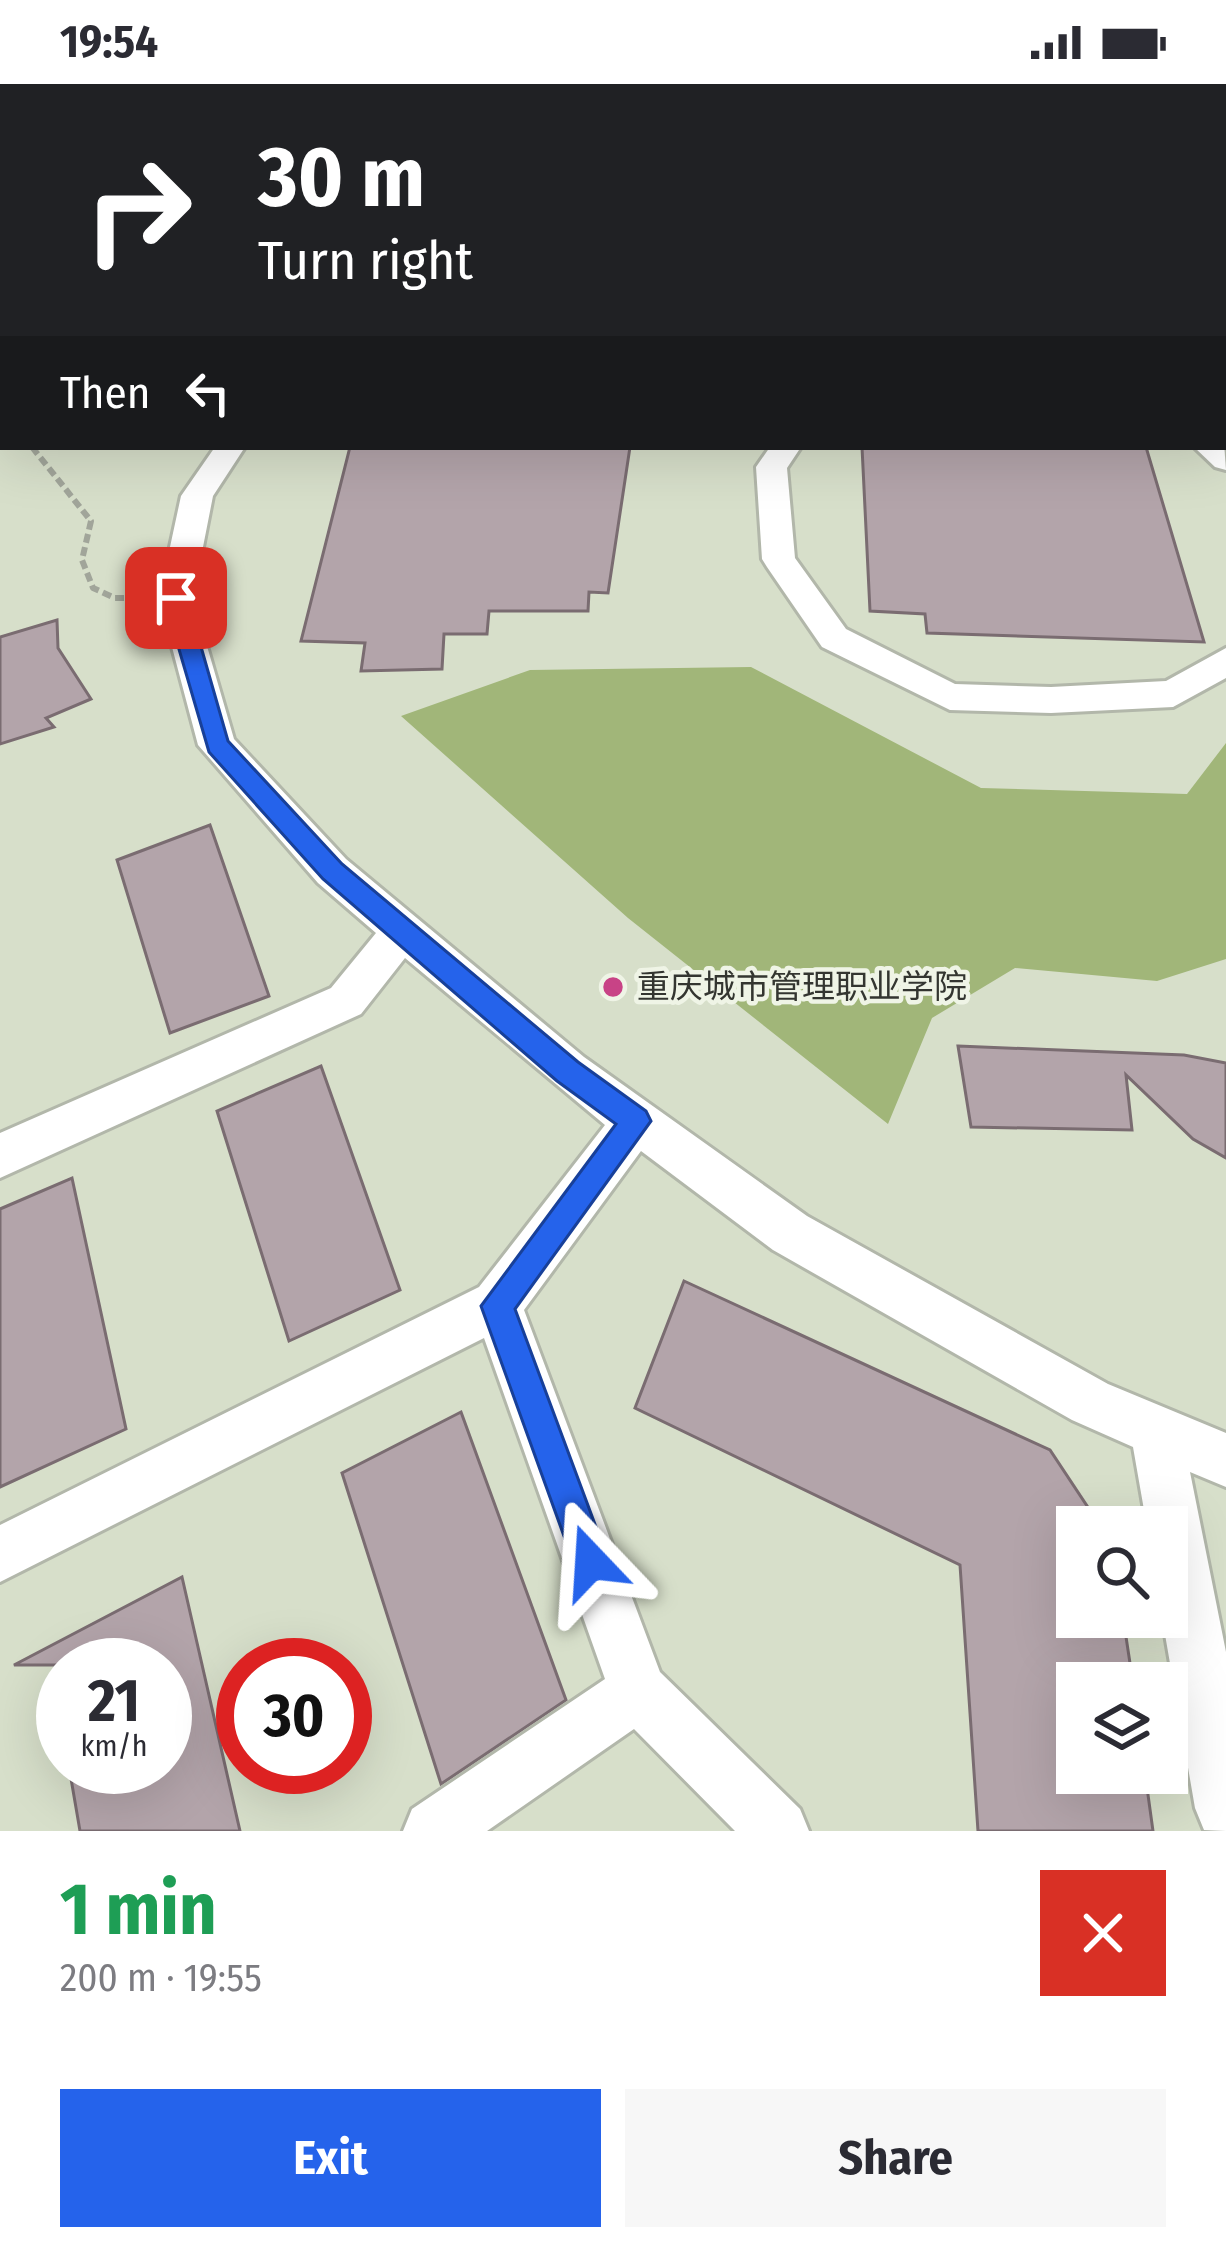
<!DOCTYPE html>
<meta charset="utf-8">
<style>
:root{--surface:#fff;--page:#f7f7f7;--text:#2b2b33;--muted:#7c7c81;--accent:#2563eb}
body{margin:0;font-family:"Fira Sans Condensed","Noto Sans SC",sans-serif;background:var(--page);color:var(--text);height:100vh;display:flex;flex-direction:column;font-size:45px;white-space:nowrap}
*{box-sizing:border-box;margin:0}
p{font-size:39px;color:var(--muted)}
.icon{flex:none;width:66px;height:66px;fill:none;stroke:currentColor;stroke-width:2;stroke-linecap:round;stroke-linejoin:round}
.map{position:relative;height:1747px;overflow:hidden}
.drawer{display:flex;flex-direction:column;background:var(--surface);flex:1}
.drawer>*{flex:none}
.guide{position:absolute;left:0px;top:0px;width:1227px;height:366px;box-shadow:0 12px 48px #0002;background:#202124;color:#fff;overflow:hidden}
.buttons{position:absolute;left:1056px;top:1422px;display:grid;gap:24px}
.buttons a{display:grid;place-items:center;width:132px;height:132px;border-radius:0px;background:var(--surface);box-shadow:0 12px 48px #0002;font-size:60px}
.speed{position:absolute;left:36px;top:1554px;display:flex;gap:24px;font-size:60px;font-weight:700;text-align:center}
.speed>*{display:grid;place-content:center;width:156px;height:156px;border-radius:50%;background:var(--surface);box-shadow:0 12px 48px #0002;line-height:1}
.speed small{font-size:30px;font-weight:400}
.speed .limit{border:18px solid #d22;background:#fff;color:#111}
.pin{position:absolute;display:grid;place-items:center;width:102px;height:102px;color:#fff;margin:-51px;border-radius:24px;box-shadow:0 6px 18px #0006}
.me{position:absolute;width:132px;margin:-66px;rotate:340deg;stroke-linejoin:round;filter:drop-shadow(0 0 9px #0008)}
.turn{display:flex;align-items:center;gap:42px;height:252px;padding:0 60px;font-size:54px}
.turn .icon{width:156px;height:156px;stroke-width:2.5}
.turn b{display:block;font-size:84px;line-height:102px}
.then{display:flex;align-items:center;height:114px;padding:0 60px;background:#0003;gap:24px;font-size:45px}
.round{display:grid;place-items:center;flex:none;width:126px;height:126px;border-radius:0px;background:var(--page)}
.overview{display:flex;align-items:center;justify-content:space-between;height:204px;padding:0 60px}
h1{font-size:72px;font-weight:700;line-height:90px;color:#1e9e55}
.cta{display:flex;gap:24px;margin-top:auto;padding:24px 60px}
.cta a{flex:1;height:138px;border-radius:0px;background:var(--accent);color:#fff;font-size:48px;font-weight:700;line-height:138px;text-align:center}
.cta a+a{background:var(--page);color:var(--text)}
.status{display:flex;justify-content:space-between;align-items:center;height:84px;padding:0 60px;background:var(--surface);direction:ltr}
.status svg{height:33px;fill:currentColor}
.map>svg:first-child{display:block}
.built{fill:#d7dfca;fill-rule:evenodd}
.forest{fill:#a1b679}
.building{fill:#b3a4aa;stroke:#7a6c71;stroke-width:3}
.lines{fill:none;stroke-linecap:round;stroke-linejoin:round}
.lane-casing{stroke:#b2b7aa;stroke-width:6}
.street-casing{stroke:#b2b7aa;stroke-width:6}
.path{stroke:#a1a59a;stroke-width:6;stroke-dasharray:9 4.5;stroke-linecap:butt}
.lane{fill:#fff;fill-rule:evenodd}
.street{fill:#fff;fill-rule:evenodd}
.route{fill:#2563eb;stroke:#184099;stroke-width:3}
.poi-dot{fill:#c84386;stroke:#eff4e6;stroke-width:4.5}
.labels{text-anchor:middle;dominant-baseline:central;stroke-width:9;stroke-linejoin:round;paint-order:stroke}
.poi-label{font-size:33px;fill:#333530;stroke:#eff4e6;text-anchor:start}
</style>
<div class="status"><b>19:54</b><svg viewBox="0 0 49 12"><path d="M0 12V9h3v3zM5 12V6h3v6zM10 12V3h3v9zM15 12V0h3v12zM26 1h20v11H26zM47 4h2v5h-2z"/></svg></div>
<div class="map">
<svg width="1226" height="1747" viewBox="0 0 1226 1747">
<rect width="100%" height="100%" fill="#e2e7d9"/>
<path class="built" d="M0 0H1226V1747H0ZM3 3H1224V363H3ZM1077 1443H1167V1533H1077ZM63 1581H165V1683H63ZM243 1581H345V1683H243ZM1077 1599H1167V1689H1077Z"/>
<polygon class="forest" points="751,583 981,704 1187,710 1226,659 1226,875 1157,897 1015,884 932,934 888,1040 628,834 401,632 530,586"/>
<g class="building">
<polygon points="350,363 630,363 608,509 589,508 588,527 489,527 487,550 444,550 442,585 361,587 365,559 301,557"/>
<polygon points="862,363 1146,363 1204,558 927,549 925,530 870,527"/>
<polygon points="57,536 58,564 91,615 46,634 54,643 0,660 0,553"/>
<polygon points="210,741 269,912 170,949 117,776"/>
<polygon points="958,962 1184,971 1226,979 1226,1074 1193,1055 1126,991 1132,1046 971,1043"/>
<polygon points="321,982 400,1206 289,1257 217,1027"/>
<polygon points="72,1094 126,1345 0,1403 0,1125"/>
<polygon points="684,1197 1050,1366 1101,1443 1077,1443 1077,1533 1123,1533 1133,1599 1077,1599 1077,1689 1145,1689 1153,1747 978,1747 960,1481 635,1324"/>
<polygon points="461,1328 566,1616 441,1700 342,1389"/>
<polygon points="182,1493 240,1747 80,1747 69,1683 165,1683 165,1581 14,1581"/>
</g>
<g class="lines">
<defs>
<polygon id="lane" points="3,252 3,260 0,261 0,253"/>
<g id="street">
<polygon points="315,0 416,0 418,3 317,3"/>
<polygon points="3,25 3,41 0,42 0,26"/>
<polygon points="1224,133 1226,134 1226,150 1224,149"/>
<polygon points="0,183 3,184 3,202 0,201"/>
<polygon points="1224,359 1226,386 1215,383 1194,363"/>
<polygon points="215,363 245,363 213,412 193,514 234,655 346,775 584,973 807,1132 1108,1300 1226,1349 1226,1403 1190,1388 1226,1568 1226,1747 1204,1746 1195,1724 1162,1533 1167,1533 1167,1443 1147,1443 1133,1363 1072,1336 773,1166 641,1067 524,1226 660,1588 800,1725 809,1747 735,1747 634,1645 487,1747 403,1747 412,1725 605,1595 484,1254 0,1498 0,1441 479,1203 605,1041 405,874 361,930 0,1094 0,1049 331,904 376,849 318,799 198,661 159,514 181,412"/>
<polygon points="770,363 801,363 787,384 795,474 846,545 955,600 1051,603 1166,597 1226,564 1226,594 1173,623 1051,629 950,626 822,563 767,483 762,475 756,383"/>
</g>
</defs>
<use href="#lane" class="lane-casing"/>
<use href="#street" class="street-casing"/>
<polyline class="path" points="32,363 91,437 82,476 93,504 115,514 140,514"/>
<use href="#lane" class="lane"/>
<use href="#street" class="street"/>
</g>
<polygon class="route" points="176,506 187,514 228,657 342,780 578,978 646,1027 651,1037 515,1225 609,1478 604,1491 591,1496 578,1491 481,1222 616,1040 557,997 323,795 209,668 164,514"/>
<circle class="poi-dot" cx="613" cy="903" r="12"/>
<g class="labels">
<g class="poi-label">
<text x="637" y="903">重庆城市管理职业学院</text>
</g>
</g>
</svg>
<div class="buttons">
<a><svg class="icon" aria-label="search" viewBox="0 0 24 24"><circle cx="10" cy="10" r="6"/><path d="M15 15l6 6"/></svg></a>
<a><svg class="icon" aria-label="layers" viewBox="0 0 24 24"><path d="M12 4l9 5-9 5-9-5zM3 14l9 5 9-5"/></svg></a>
</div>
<div class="speed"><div>21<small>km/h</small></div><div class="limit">30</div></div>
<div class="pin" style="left:176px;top:514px;background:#d93025"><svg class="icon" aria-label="arrive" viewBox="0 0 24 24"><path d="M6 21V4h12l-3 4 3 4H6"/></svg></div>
<svg class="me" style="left:591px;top:1478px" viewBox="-20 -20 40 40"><path d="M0-17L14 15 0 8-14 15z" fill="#2563eb" stroke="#fff" stroke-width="4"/></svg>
<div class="guide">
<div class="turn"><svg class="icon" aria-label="right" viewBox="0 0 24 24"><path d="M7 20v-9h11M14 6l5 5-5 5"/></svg><div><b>30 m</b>Turn right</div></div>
<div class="then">Then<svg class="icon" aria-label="left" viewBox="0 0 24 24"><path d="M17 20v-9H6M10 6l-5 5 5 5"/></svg></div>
</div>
</div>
<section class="drawer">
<div class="overview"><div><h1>1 min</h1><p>200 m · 19:55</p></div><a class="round" style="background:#d93025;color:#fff"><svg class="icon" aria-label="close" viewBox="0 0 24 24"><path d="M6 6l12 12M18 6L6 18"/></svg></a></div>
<div class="cta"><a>Exit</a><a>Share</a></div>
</section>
